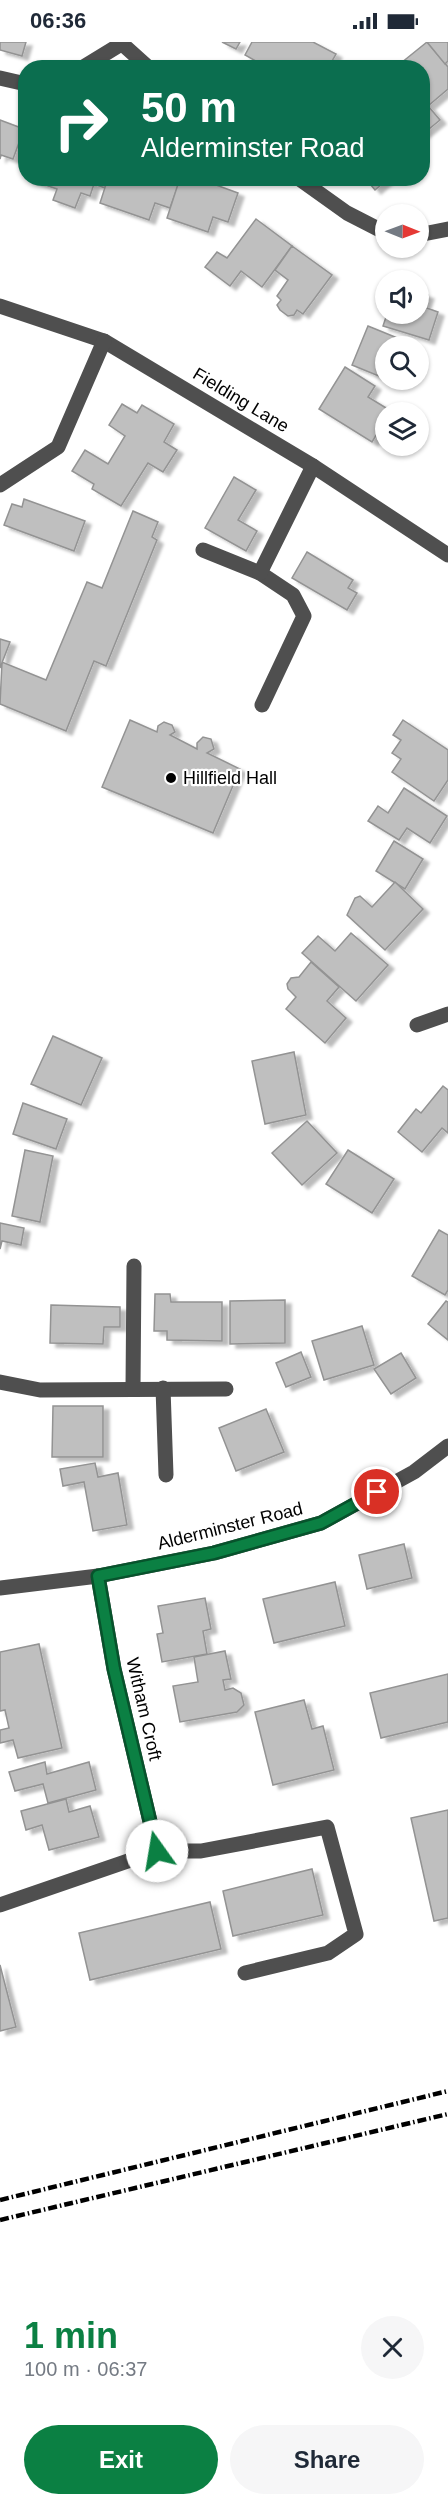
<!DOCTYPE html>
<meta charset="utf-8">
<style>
:root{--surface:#fff;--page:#f6f6f7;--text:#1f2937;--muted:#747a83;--accent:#0b8043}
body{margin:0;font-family:Arial,sans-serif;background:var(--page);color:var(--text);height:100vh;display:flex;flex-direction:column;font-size:22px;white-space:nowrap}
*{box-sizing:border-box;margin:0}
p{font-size:20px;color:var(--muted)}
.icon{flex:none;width:33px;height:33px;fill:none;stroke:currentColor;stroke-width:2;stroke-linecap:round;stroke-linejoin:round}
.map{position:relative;height:2254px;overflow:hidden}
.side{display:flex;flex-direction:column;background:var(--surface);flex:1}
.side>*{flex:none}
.guide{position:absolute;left:18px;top:18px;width:412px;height:126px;border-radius:24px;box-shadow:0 2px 4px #0004;background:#0b6e4f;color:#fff;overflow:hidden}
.needle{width:39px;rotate:91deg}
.fabs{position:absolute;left:375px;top:162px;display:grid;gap:12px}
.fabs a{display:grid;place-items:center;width:54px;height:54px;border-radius:50%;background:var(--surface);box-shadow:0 2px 4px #0004;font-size:30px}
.pin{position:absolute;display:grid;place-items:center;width:51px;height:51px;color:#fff;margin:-26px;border:3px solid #fff;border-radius:50%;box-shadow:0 2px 6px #0007}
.me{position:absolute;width:66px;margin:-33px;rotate:347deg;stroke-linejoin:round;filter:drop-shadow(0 0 4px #0008)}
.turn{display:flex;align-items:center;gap:21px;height:126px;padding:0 24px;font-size:27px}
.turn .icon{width:78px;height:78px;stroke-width:2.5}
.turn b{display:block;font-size:42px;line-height:51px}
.round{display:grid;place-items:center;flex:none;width:63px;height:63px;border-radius:32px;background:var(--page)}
.headline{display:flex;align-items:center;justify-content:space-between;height:102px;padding:0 24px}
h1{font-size:36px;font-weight:600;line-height:45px;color:var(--accent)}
.primary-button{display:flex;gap:12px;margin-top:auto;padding:12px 24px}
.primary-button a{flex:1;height:69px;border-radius:36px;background:var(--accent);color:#fff;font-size:24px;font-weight:600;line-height:69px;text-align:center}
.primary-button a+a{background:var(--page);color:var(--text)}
.status{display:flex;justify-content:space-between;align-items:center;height:42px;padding:0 30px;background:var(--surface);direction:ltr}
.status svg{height:16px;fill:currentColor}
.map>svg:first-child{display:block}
.building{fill:#bfbfbf;stroke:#939393;stroke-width:1.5;filter:url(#shadow)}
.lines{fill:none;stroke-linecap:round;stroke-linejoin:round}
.minor{stroke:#4f4f4f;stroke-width:15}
.rail{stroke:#000;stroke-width:4.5;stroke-dasharray:9 3 1.5 3;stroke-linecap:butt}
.route-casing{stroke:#07532c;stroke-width:15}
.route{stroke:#0b8043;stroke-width:10}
.poi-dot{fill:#000;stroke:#fff;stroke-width:2}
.labels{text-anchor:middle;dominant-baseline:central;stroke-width:4.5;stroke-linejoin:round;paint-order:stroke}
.street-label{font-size:18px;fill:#000;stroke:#fff}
.poi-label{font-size:18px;fill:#000;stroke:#fff;text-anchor:start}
</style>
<div class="status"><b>06:36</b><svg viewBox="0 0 49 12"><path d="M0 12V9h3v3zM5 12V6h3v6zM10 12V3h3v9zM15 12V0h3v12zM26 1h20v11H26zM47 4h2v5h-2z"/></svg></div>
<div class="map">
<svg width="448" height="2254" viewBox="0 0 448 2254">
<defs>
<filter id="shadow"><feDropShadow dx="6" dy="4" stdDeviation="1.5" flood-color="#0004"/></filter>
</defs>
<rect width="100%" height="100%" fill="#fff"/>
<g class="building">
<polygon points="0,0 26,0 22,14 0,8"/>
<polygon points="222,0 240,0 236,7"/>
<polygon points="252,0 313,0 336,12 328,26 268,26 245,13"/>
<polygon points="427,0 448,25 448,47 428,64 423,58 423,26 396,25"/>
<polygon points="427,0 448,0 448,19 445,22"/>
<polygon points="423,58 440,78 423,92"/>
<polygon points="0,78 24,87 13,117 1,113 0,117"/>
<polygon points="108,136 105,146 94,142 90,154 81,151 75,166 53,158 57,147 28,137"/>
<polygon points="108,136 167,136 179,141 170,166 155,161 149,178 100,161"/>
<polygon points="180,136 197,136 238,151 228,180 213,175 208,190 167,176"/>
<polygon points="365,136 389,136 375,148"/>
<polygon points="256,177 292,204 262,245 241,229 230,244 205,225 217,210 227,216"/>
<polygon points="292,204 332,233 303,272 297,268 294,273 288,274 280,268 277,263 281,258 277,254 288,238 275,228"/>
<polygon points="418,250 428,253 424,265 438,270 429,298 383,284 387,272 418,272"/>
<polygon points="368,284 417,304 386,304 386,337 352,323"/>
<polygon points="345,325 375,344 368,355 391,369 386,370 386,377 372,400 319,367"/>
<polygon points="122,362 137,371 142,363 174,382 164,400 177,408 163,430 148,421 121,464 92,447 94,442 72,429 85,408 108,422 125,394 109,383"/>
<polygon points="234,435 256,448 238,478 257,489 246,509 205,486"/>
<polygon points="24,457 85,479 74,509 4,483 12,462 22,465"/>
<polygon points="133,469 158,480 152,495 157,498 106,624 94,619 66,689 0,662 2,620 46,638 87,540 102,546"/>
<polygon points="307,510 353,538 348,546 357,551 347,568 292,536"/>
<polygon points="0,597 10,600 0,626"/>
<polygon points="130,678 157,690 158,684 164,680 172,683 175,690 170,693 197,707 197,701 203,695 211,697 214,707 207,711 240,727 213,791 102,745"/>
<polygon points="403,678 448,708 448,738 434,759 392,730 401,717 392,711 401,698 393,693"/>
<polygon points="404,746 447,774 430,801 407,786 399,798 368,779 378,764 388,771"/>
<polygon points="394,799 423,817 405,847 376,829"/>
<polygon points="395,840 423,867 385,908 347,873 355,856 360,854 372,865"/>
<polygon points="351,891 388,923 356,959 302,911 318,894 335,909"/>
<polygon points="311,920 339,945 327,959 346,976 325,1001 286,967 296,955 288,947 287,942 291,936 299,935"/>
<polygon points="53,994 102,1016 81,1063 31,1042"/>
<polygon points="294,1010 306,1073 265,1082 252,1019"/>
<polygon points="443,1044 448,1048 448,1091 442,1086 422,1110 398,1090 416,1067 421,1071"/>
<polygon points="23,1061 67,1077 56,1107 13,1092"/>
<polygon points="307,1079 337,1111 302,1143 272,1111"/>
<polygon points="25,1108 53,1114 40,1180 12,1174"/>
<polygon points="348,1108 394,1137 372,1171 326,1142"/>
<polygon points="0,1181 24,1186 21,1203 2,1199 0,1207"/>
<polygon points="439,1188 448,1193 448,1248 445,1253 412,1234"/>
<polygon points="155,1252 170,1252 171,1260 222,1260 222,1299 167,1298 167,1289 154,1289"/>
<polygon points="285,1258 285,1301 230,1302 230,1259"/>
<polygon points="446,1259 448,1260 448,1298 428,1282"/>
<polygon points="51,1263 120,1265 120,1285 104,1285 103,1302 50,1301"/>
<polygon points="362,1284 374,1323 324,1338 312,1299"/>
<polygon points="301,1310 311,1335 286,1345 276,1321"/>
<polygon points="401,1311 416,1336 391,1352 374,1327"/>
<polygon points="53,1364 103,1364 103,1415 52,1415"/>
<polygon points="266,1367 284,1410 236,1429 219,1386"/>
<polygon points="95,1421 98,1435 118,1431 127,1483 93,1489 84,1440 63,1444 60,1427"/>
<polygon points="404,1502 412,1536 367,1547 359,1513"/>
<polygon points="335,1540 345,1584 274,1601 263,1557"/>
<polygon points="205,1556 211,1587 203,1589 207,1612 162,1620 157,1592 163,1591 158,1564"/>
<polygon points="39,1602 62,1706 18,1716 13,1698 0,1701 0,1688 9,1686 5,1668 0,1669 0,1610"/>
<polygon points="225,1609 231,1637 223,1638 225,1648 233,1646 241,1651 244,1663 237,1670 180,1680 173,1644 198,1640 194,1615"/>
<polygon points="448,1632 448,1680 381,1696 370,1651"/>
<polygon points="304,1658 312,1687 323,1684 334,1728 273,1743 255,1670"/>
<polygon points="45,1720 47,1732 89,1720 96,1748 48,1761 43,1742 15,1749 9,1730"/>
<polygon points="66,1757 69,1770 90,1764 99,1795 49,1808 42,1783 26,1788 21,1769"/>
<polygon points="448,1768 448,1876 434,1879 411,1776"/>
<polygon points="312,1827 323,1873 233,1894 223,1849"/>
<polygon points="210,1860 221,1907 90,1938 79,1891"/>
<polygon points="0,1923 16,1985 0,1989"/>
</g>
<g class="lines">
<g class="minor">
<polyline points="120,0 149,26"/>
<polyline points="82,26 121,2"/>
<polyline points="0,36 26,42"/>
<polyline points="298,136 347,171 386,191"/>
<polyline points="418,193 448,187"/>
<polyline points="0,264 104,299 313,424 448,513"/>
<polyline points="0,443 58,405 104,299"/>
<polyline points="203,508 260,531 293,553 304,574 262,663"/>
<polyline points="260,531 313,424"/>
<polyline points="417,983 448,972"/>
<polyline points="0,1340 40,1348 226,1347"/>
<polyline points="133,1346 134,1224"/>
<polyline points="163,1346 166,1433"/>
<polyline points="0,1546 98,1534 214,1511 321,1481 414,1430 448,1404"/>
<polyline points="157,1809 201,1809 327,1785 356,1892 328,1911 245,1931"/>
<polyline points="0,1863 157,1809 114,1627 98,1534"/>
</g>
<g class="rail">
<polyline points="0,2158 448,2049"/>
<polyline points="0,2178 448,2072"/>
</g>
</g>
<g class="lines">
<defs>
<polyline id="route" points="157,1809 114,1627 98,1534 214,1511 321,1481 377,1450"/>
</defs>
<use href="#route" class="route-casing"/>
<use href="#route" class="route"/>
</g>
<circle class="poi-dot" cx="171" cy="736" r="6"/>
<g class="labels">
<g class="street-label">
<text transform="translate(241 358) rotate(31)">Fielding Lane</text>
<text transform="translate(230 1484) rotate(-14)">Alderminster Road</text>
<text transform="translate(144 1667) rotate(77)">Witham Croft</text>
</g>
<g class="poi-label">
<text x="183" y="736">Hillfield Hall</text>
</g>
</g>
</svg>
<div class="fabs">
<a><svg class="needle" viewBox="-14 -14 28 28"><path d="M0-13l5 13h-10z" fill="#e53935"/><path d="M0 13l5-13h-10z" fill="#747a83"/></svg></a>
<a><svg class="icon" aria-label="sound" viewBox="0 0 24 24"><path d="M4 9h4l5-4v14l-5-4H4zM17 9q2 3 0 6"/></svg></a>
<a><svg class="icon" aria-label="search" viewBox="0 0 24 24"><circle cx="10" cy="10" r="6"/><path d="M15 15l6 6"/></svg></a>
<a><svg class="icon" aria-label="layers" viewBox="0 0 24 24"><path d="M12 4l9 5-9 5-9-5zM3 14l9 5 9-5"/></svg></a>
</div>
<div class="pin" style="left:377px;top:1450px;background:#d93025"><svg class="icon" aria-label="arrive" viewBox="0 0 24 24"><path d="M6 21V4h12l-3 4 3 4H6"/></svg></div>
<svg class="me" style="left:157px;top:1809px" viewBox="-20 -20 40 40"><circle r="19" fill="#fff"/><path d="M0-13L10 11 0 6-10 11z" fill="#0b8043"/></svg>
<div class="guide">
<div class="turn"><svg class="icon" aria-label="right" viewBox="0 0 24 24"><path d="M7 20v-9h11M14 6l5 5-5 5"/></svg><div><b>50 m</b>Alderminster Road</div></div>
</div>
</div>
<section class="side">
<div class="headline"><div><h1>1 min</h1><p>100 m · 06:37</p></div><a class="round"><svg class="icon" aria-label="close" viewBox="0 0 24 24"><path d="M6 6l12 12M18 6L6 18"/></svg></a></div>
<div class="primary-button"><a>Exit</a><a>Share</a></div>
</section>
